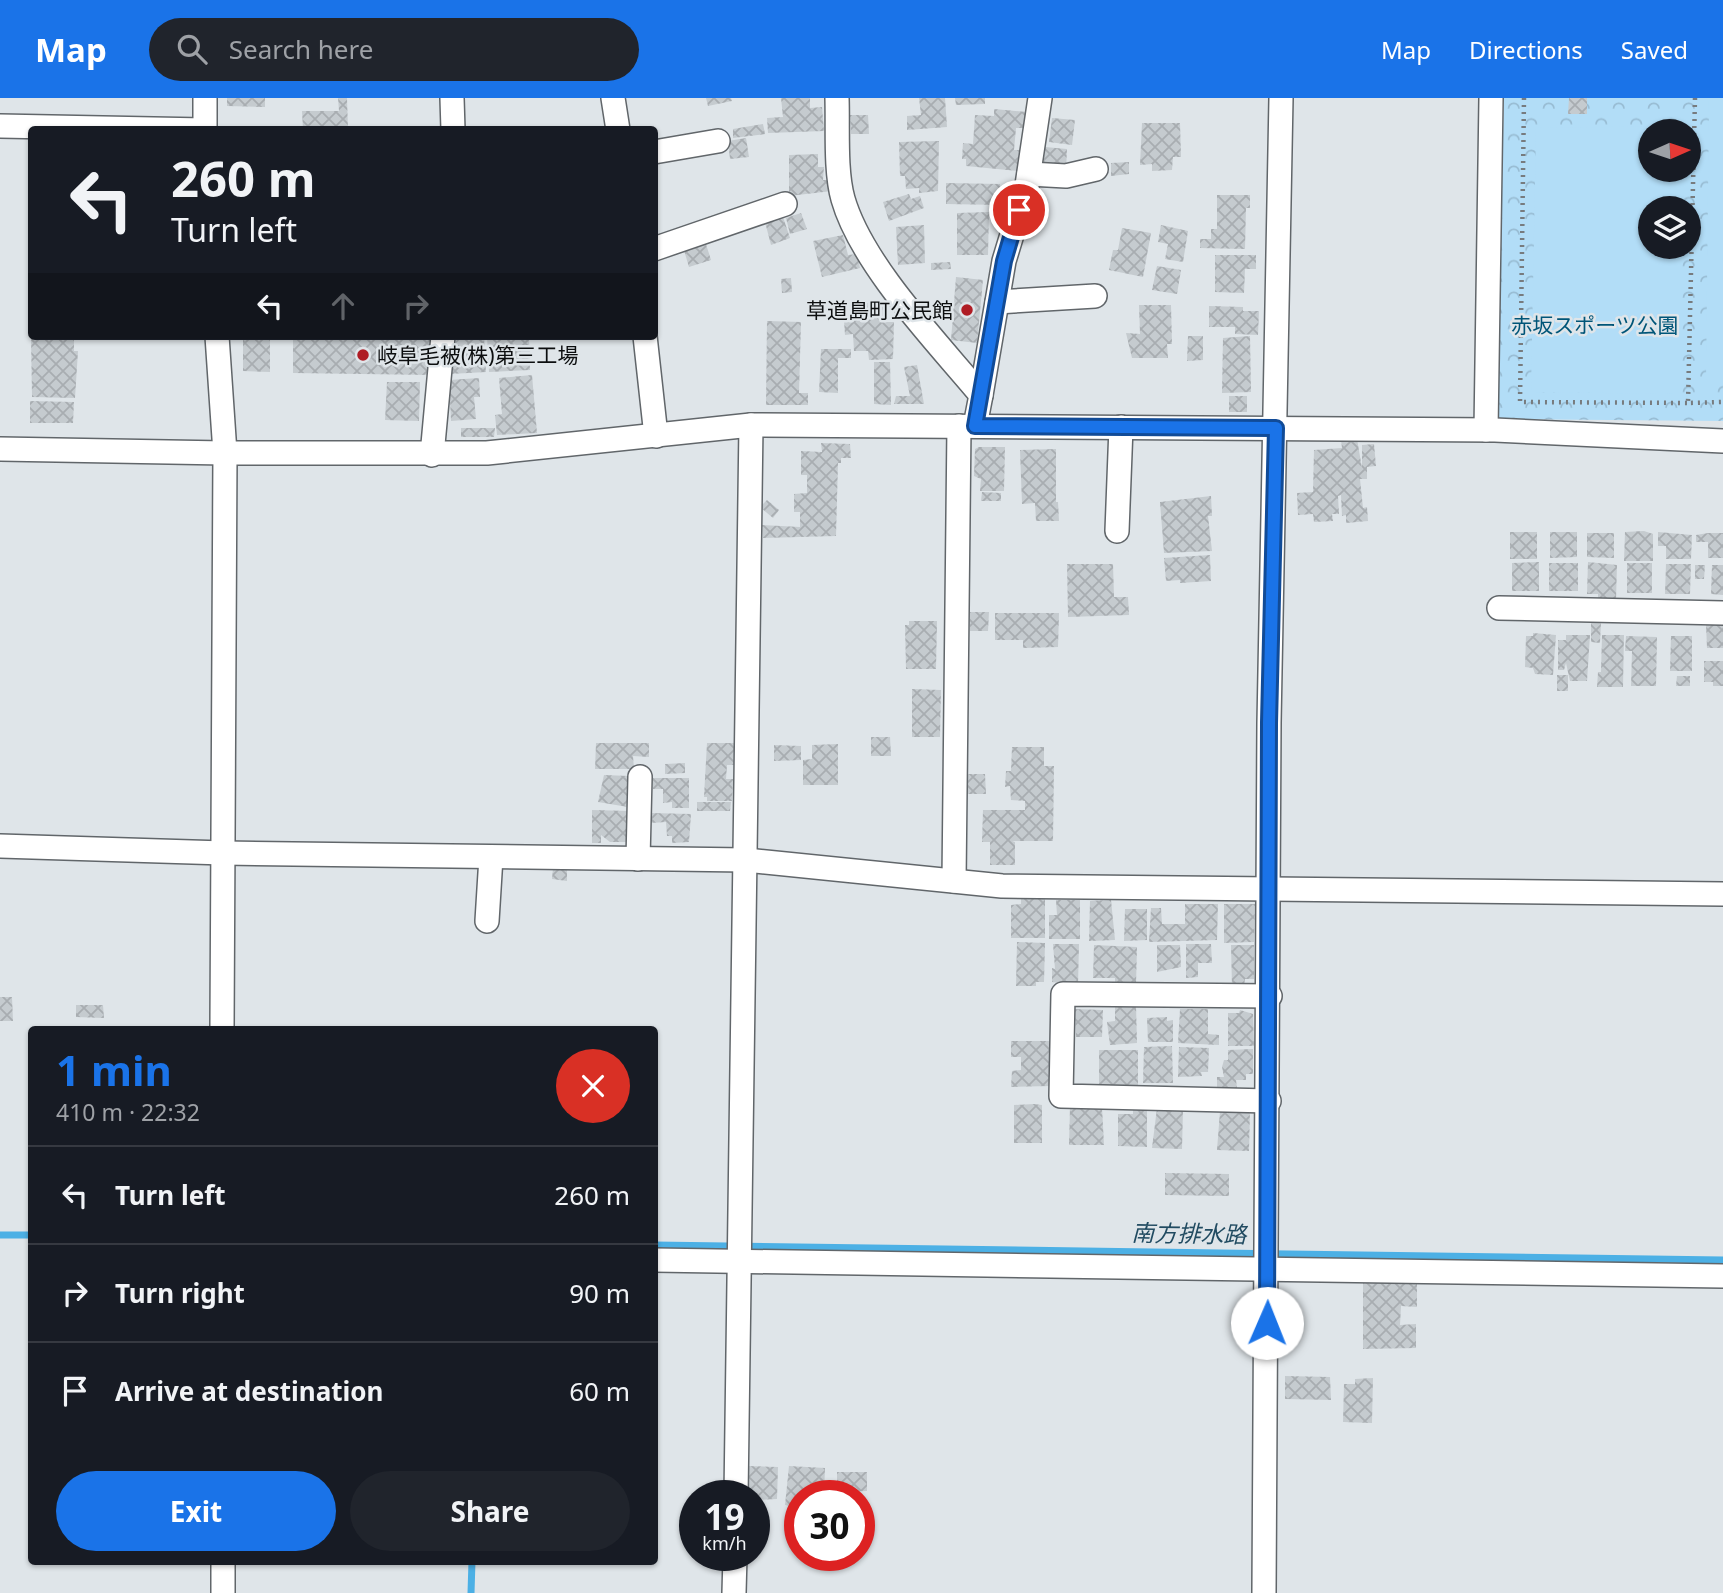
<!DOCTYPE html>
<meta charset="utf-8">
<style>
:root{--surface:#171b24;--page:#20242c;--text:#f1f3f6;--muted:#9ea1a6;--line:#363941;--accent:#1a73e8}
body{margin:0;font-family:"Noto Sans","Noto Sans JP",sans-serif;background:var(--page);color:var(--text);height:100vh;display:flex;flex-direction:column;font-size:26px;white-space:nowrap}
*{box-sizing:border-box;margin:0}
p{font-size:23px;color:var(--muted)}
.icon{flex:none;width:38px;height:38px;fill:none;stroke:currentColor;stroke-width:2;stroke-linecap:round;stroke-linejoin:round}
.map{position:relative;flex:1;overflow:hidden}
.side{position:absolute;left:28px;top:928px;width:630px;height:539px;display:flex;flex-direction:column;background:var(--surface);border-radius:7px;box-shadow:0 2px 5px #0004}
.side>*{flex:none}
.top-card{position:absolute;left:28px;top:28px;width:630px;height:214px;border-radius:7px;box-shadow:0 2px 5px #0004;background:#171b24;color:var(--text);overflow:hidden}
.needle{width:46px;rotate:87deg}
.tools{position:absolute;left:1638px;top:21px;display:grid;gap:14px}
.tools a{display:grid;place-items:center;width:63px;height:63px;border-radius:50%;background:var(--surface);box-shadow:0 2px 5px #0004;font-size:35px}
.speed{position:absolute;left:679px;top:1382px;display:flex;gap:14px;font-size:35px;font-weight:700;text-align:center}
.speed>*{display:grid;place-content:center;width:91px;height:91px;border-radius:50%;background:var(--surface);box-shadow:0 2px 5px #0004;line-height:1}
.speed small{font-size:18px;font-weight:400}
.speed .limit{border:10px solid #d22;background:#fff;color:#111}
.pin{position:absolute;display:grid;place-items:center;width:60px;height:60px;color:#fff;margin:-30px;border:4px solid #fff;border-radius:50%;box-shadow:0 2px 7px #0007}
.me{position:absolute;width:77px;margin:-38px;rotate:1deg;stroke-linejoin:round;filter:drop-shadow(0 0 5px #0008)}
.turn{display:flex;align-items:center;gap:24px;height:147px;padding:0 28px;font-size:32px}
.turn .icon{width:91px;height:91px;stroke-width:2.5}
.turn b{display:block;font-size:49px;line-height:60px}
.lanes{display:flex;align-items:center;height:66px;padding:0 28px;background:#0003;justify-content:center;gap:35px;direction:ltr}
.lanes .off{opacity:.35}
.round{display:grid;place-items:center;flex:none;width:74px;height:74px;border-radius:37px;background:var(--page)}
.head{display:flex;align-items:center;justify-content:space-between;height:119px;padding:0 28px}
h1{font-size:42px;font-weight:700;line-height:52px;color:var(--accent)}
.primary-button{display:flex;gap:14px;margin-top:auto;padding:14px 28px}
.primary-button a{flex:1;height:80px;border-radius:42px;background:var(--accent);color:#fff;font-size:28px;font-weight:700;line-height:80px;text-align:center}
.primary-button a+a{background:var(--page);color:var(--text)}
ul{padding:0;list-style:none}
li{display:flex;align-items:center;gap:21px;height:98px;padding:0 28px;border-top:2px solid var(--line)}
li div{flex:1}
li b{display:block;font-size:26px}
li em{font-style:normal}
header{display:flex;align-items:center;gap:42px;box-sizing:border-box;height:98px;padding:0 35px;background:var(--accent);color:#fff}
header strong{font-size:33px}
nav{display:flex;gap:38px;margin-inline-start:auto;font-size:24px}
.search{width:490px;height:63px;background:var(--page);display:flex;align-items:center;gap:18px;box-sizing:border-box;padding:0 24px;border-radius:38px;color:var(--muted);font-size:26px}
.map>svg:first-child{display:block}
.park{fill:url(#park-crowns);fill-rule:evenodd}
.pitch{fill:#b2ddf7}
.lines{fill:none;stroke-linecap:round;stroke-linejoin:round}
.stream{stroke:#4cb0e5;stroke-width:7}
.building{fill:url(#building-cross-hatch)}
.minor-casing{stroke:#61666a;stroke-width:26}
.path{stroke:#777b7e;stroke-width:4.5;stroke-dasharray:2 5;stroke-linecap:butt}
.minor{stroke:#fff;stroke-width:23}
.route-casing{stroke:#114b97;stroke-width:18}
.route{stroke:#1a73e8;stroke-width:12}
.poi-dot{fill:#af1c24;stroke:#dfe5e9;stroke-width:2.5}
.labels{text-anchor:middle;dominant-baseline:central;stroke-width:5;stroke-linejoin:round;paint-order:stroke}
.poi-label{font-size:21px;fill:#0c0e0f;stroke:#dfe5e9;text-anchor:end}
.park-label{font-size:21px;fill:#005578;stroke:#dfe5e9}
.water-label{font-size:23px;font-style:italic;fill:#214b61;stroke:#dfe5e9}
</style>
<header>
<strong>Map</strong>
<div class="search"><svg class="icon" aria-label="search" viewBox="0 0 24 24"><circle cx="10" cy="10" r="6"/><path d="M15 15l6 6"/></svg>Search here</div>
<nav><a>Map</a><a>Directions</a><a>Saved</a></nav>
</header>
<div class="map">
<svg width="1723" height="1495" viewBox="0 0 1723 1495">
<defs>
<pattern id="park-crowns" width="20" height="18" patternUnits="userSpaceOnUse" patternTransform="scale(1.75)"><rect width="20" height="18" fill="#b2ddf7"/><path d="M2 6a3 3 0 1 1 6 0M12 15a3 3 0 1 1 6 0" fill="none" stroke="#98bcd3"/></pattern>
<pattern id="building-cross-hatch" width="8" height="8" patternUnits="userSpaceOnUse" patternTransform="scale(1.75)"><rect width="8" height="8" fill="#c5cbcf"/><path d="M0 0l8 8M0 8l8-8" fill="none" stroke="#a8adb1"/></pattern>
</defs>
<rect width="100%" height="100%" fill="#dfe5e9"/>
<path class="park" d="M1504 0H1723V323L1496 321ZM1650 33H1689V72H1650ZM1650 110H1689V149H1650Z"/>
<g class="pitch">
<polygon points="1709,0 1723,0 1723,285 1706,285"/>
<polygon points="1678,28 1678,33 1650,33 1650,72 1678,72 1678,110 1650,110 1650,149 1678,149 1678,296 1531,294 1536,30"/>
</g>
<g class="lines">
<g class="stream">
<polyline points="0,1137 32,1137"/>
<polyline points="654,1147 1723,1162"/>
<polyline points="471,1495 472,1463"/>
</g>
</g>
<g class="building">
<polygon points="227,0 265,0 265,9 227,8"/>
<polygon points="338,0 347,0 348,32 303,32 302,13 339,13"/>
<polygon points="706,0 731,0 732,3 708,8"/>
<polygon points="781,0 810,0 810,10 822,9 824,33 768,35 767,20 783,19"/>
<polygon points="919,0 945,0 947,29 907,32 907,18 921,17"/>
<polygon points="955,0 985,0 985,6 956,7"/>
<polygon points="1569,0 1587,0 1587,16 1568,16"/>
<polygon points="994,11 1027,14 1026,30 1016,30 1014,52 1022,52 1019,73 966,68 966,61 962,61 963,45 973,46 975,17 994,18"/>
<polygon points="850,17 868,17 869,36 851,36"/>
<polygon points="1052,20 1075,22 1072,47 1049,44"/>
<polygon points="1142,25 1180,25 1181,59 1173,59 1172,72 1152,73 1152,66 1140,67"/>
<polygon points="763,26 765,36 733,40 733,31"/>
<polygon points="746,40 749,59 730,61 728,43"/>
<polygon points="939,43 938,93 919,95 919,90 906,91 905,78 900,78 899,44"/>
<polygon points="1045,49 1067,51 1066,73 1043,71"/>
<polygon points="818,56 818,69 824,69 823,82 831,82 832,93 789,98 789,57"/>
<polygon points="1129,64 1129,76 1111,78 1111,65"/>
<polygon points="946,85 1000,86 1001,107 946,106"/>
<polygon points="909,96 911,101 920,98 924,110 889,123 883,104"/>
<polygon points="1217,97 1250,97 1250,110 1246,110 1245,151 1200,150 1200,141 1211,141 1211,131 1217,131"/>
<polygon points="989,114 988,157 957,157 957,115"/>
<polygon points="801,115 807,131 790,136 786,120"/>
<polygon points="782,116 790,140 771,147 764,120"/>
<polygon points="924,127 925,165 898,167 896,129"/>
<polygon points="1161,127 1188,133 1183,164 1165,161 1168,146 1158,144"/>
<polygon points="1122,130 1151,135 1143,179 1109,172 1113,152 1118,152"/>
<polygon points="843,137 848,157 857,156 860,170 822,179 813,143"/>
<polygon points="705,143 711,162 689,169 683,149"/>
<polygon points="1215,157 1256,157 1256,171 1245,171 1244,195 1215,194"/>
<polygon points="950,164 951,171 931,172 931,165"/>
<polygon points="1157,168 1181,172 1177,196 1152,192"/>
<polygon points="956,179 983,182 977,245 951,242"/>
<polygon points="791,180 792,194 782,195 781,181"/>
<polygon points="850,205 884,205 885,224 894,224 893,261 869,262 868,253 854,253 853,236 845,237 844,223 850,222"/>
<polygon points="1139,207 1171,207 1172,246 1167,246 1168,260 1132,260 1126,235 1140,236"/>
<polygon points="1209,208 1243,209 1243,213 1259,213 1258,237 1235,236 1235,229 1209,229"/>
<polygon points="767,223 801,224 799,295 808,295 808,307 766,307"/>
<polygon points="38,238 74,238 74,253 78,253 75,300 32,299 31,239"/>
<polygon points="243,238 270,238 270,274 243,273"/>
<polygon points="293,238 435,238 431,277 293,275"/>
<polygon points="457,238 484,238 486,274 450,276"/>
<polygon points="487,238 529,238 530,272 489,274"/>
<polygon points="1188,238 1203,238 1203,262 1187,263"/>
<polygon points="1250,238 1251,294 1222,295 1223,240"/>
<polygon points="821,251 851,251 851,260 838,260 838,295 819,294"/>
<polygon points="874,264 890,264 891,307 874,306"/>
<polygon points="917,267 924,306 894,306 896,298 910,298 904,269"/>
<polygon points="532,277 537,335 497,337 495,317 502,316 499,280"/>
<polygon points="479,280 480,299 474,299 476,321 451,323 449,282"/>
<polygon points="387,284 420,284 419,323 385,322"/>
<rect x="1229" y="298" width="18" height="16"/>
<polygon points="30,303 74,304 73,325 30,325"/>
<polygon points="461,330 495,330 494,339 461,339"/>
<polygon points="1357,341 1362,370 1362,347 1374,346 1376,368 1367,369 1367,381 1360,381 1363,410 1367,409 1368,423 1346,425 1346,417 1342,418 1341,397 1338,398 1339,416 1332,416 1333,423 1314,424 1313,416 1298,417 1297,395 1313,394 1314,352 1342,350 1341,342"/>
<polygon points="821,345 850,346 851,360 841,360 841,365 838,365 836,438 763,440 762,427 800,429 800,414 794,414 794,396 807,395 807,377 801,377 801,353 822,354"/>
<polygon points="979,349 1005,349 1004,393 980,393 981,381 974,378 975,351"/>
<polygon points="1056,351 1056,404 1058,404 1059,423 1036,423 1035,405 1022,406 1020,352"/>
<polygon points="982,394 1001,395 1001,403 981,403"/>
<polygon points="1211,398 1212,418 1208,418 1212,453 1164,455 1160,404"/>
<polygon points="767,402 779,412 773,420 760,409"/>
<polygon points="1644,433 1653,436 1653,463 1624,463 1625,434"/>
<rect x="1510" y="434" width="27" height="27"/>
<polygon points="1550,434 1577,434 1577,459 1550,460"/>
<polygon points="1658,434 1692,437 1691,461 1666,461 1666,448 1658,448"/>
<polygon points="1587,435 1614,435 1614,460 1587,459"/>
<polygon points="1708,435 1723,435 1723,460 1708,460 1708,444 1696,444 1696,437"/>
<polygon points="1210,457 1211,483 1180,485 1180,482 1166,483 1164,460"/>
<polygon points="1539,464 1539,493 1512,493 1512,465"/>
<polygon points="1588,464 1617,467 1616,502 1598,502 1598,496 1587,496"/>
<rect x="1549" y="465" width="29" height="28"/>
<rect x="1627" y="465" width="25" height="30"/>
<polygon points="1067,466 1113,466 1114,499 1128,499 1129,517 1068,519"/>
<polygon points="1666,466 1691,466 1690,496 1665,496"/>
<polygon points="1695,467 1705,467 1704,481 1695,481"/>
<polygon points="1712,467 1723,467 1723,497 1711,496"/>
<polygon points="970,514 989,514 988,533 970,533"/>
<polygon points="995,515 1059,515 1058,549 1023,550 1023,542 995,542"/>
<polygon points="909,523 937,523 936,571 906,571 905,527 909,527"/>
<polygon points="1591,525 1601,525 1600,545 1591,544"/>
<polygon points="1706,526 1723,526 1723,550 1707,550"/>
<polygon points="1533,535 1556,537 1553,577 1535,576 1533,570 1525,569 1526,538 1533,538"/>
<polygon points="1566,537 1590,537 1587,583 1570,583 1566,565 1564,572 1558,572 1558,542 1566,542"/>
<polygon points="1602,537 1624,537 1623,589 1597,589 1598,574 1601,574"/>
<polygon points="1626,538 1657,539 1656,588 1631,588 1632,553 1625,553"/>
<polygon points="1671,538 1692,538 1692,573 1670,573"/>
<polygon points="1704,563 1723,563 1723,588 1713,588 1713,584 1704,584"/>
<rect x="1557" y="577" width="11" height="16"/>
<polygon points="1677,578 1690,578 1690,588 1676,588"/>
<polygon points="912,591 941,592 940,639 912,639"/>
<polygon points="871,639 890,639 891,658 871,658"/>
<polygon points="596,645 649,645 649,659 633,658 634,671 595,671"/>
<polygon points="707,645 735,645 734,667 727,667 726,681 733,681 732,703 707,703 707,699 704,699"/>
<polygon points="838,646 838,687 803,687 803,662 812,661 812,647"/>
<polygon points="774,647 801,648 801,662 774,663"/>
<polygon points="1012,649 1044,649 1044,668 1054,668 1053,743 1012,743 1015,744 1015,767 990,767 990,744 982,744 983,712 1025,712 1025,703 1011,702 1010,688 1005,689 1006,673 1011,673"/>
<polygon points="685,665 685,675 665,676 665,666"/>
<polygon points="967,676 985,676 986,696 967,696"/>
<polygon points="604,677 629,678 628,709 598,704"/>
<polygon points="653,680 689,680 689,710 672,710 672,704 663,705 663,691 653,691"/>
<polygon points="697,704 731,704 730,713 697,713"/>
<polygon points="592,712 629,713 628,744 610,744 601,737 601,745 592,745"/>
<polygon points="651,715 691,716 689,744 672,745 672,738 667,738 666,724 651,725"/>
<polygon points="553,770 567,771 567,783 552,781"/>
<polygon points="1021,801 1045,801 1045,840 1011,840 1011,807 1021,806"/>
<polygon points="1056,802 1080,802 1080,841 1049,841 1049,817 1057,817"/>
<polygon points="1111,802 1115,842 1089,843 1090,803"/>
<polygon points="1185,806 1218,806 1217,842 1149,844 1151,810 1161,810 1162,826 1185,826"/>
<polygon points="1224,806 1255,806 1254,844 1224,845"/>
<polygon points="1125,811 1147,811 1147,842 1124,843"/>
<polygon points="1017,844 1045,845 1044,884 1036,884 1036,888 1016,888"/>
<polygon points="1053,846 1079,846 1078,887 1052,884 1052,870 1055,871"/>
<polygon points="1186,846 1211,846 1212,865 1198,865 1198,879 1186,880"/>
<polygon points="1094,847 1137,849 1136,887 1115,887 1115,880 1093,880"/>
<polygon points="1157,847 1180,847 1181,869 1157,874"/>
<polygon points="1231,847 1254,847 1254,881 1245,881 1244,888 1232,889"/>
<polygon points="0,899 12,899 13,923 0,923"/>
<polygon points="76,907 103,907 104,920 76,919"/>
<polygon points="1136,907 1137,945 1110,947 1107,924 1115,923 1115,908"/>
<polygon points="1075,911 1103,912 1102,939 1076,939"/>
<polygon points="1180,911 1208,911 1208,936 1219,937 1219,947 1178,945"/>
<polygon points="1240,912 1253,916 1254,948 1228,948 1228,915 1239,915"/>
<polygon points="1167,919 1167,923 1173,922 1173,944 1148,944 1147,920"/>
<polygon points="1011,943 1049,943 1050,988 1011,989 1012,973 1021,972 1021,959 1011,959"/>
<polygon points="1172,948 1173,985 1143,985 1144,949"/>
<polygon points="1179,949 1209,950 1208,974 1201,974 1202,978 1178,979"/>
<polygon points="1253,951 1253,976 1246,976 1246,982 1236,982 1237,990 1217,991 1217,979 1224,979 1222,969 1224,962 1228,962 1228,952"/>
<polygon points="1099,952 1138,952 1138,987 1099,990"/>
<polygon points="1034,1006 1042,1007 1042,1045 1014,1045 1014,1007"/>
<polygon points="1070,1009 1102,1009 1104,1047 1069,1047"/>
<polygon points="1133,1009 1147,1009 1147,1049 1118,1048 1118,1016 1133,1016"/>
<polygon points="1157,1010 1183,1012 1182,1051 1152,1050"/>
<polygon points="1220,1013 1250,1013 1249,1053 1217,1052"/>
<polygon points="1165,1075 1229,1076 1229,1098 1165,1097"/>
<polygon points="1363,1185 1417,1186 1417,1209 1401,1208 1400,1227 1416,1226 1416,1250 1363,1251"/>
<polygon points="1285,1278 1330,1279 1331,1302 1285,1301"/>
<polygon points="1373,1280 1372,1325 1343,1324 1344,1286 1355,1286 1355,1281"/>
<polygon points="749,1368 778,1369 777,1401 754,1402 754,1398 749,1398"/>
<polygon points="789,1368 825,1370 824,1398 800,1398 800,1410 785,1407"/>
<polygon points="837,1374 867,1374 867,1393 837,1394"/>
</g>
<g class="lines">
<defs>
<g id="minor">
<polyline points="452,0 453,32"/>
<polyline points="613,0 618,32"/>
<path d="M837 0C838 30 835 73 843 101 862 167 937 244 981 297L975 328"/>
<polyline points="0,28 205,32"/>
<polyline points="205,31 205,0"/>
<polyline points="654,54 718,43"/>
<polyline points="1029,76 1066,78 1096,71"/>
<polyline points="654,151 785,106"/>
<polyline points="997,204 1095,198"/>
<polyline points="217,238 225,355 222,931"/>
<polyline points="645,238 656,338"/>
<polyline points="981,297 1004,163 1027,87 1040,0"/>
<polyline points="1486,332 1491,0"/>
<polyline points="0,351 225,355 487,355 751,327 1495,332 1723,343"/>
<polyline points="432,357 443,238"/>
<polyline points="1117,433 1121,329"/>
<polyline points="1499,510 1723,515"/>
<polyline points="0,748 224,755 746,762 1002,788 1723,796"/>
<polyline points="638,761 640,679"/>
<polyline points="954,783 959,328"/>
<polyline points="487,823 491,759"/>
<polyline points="1269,1003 1061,998 1063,896 1270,898"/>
<polyline points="654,1162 1723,1178"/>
<polyline points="736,1398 751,327"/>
<polyline points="223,1495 223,1463"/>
<polyline points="734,1495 735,1458"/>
<polyline points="1264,1495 1269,625 1281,0"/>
</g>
</defs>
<use href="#minor" class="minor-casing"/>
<g class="path">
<polyline points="1524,0 1520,304 1688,305"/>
<polyline points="1695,0 1688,305 1723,304"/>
</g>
<use href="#minor" class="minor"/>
</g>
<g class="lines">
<defs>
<polyline id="route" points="1019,112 1004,163 975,328 1276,330 1269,625 1267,1225"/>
</defs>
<use href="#route" class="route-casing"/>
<use href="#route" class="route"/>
</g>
<g class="poi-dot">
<circle cx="967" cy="212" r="7"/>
<circle cx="363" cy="257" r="7"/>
</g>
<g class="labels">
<g class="poi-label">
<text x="953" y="212">草道島町公民館</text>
<text x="377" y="257" text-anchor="start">岐阜毛被(株)第三工場</text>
</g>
<g class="park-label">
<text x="1595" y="227">赤坂スポーツ公園</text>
</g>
<g class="water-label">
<text transform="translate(1189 1135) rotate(1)">南方排水路</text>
</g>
</g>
</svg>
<div class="tools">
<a><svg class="needle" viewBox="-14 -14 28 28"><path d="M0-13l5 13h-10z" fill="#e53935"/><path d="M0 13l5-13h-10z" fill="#9ea1a6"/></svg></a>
<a><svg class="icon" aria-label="layers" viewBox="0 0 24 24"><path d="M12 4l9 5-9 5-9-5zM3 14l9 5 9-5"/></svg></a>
</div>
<div class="speed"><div>19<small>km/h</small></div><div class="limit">30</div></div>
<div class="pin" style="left:1019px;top:112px;background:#d93025"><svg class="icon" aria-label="arrive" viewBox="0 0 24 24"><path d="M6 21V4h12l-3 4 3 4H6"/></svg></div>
<svg class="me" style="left:1267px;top:1225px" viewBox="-20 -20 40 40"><circle r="19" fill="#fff"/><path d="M0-13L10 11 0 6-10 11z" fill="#1a73e8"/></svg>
<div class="top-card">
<div class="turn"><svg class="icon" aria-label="left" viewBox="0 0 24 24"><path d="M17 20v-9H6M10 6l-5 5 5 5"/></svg><div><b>260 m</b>Turn left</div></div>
<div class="lanes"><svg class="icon" aria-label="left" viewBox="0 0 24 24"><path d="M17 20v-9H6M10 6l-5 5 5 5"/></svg><svg class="icon off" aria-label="ahead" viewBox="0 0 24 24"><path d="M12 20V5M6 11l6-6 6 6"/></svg><svg class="icon off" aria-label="right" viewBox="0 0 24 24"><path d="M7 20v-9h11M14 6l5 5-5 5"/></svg></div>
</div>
<section class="side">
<div class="head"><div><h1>1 min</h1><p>410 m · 22:32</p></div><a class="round" style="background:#d93025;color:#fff"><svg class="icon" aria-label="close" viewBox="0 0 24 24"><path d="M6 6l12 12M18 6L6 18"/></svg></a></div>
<ul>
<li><svg class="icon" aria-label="left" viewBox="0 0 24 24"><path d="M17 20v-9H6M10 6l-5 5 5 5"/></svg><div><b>Turn left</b></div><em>260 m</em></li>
<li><svg class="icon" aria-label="right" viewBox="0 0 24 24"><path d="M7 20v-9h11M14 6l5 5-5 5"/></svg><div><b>Turn right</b></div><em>90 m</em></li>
<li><svg class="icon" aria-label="arrive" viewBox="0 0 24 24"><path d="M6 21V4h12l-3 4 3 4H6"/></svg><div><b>Arrive at destination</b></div><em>60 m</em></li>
</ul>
<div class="primary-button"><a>Exit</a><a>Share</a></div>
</section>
</div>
